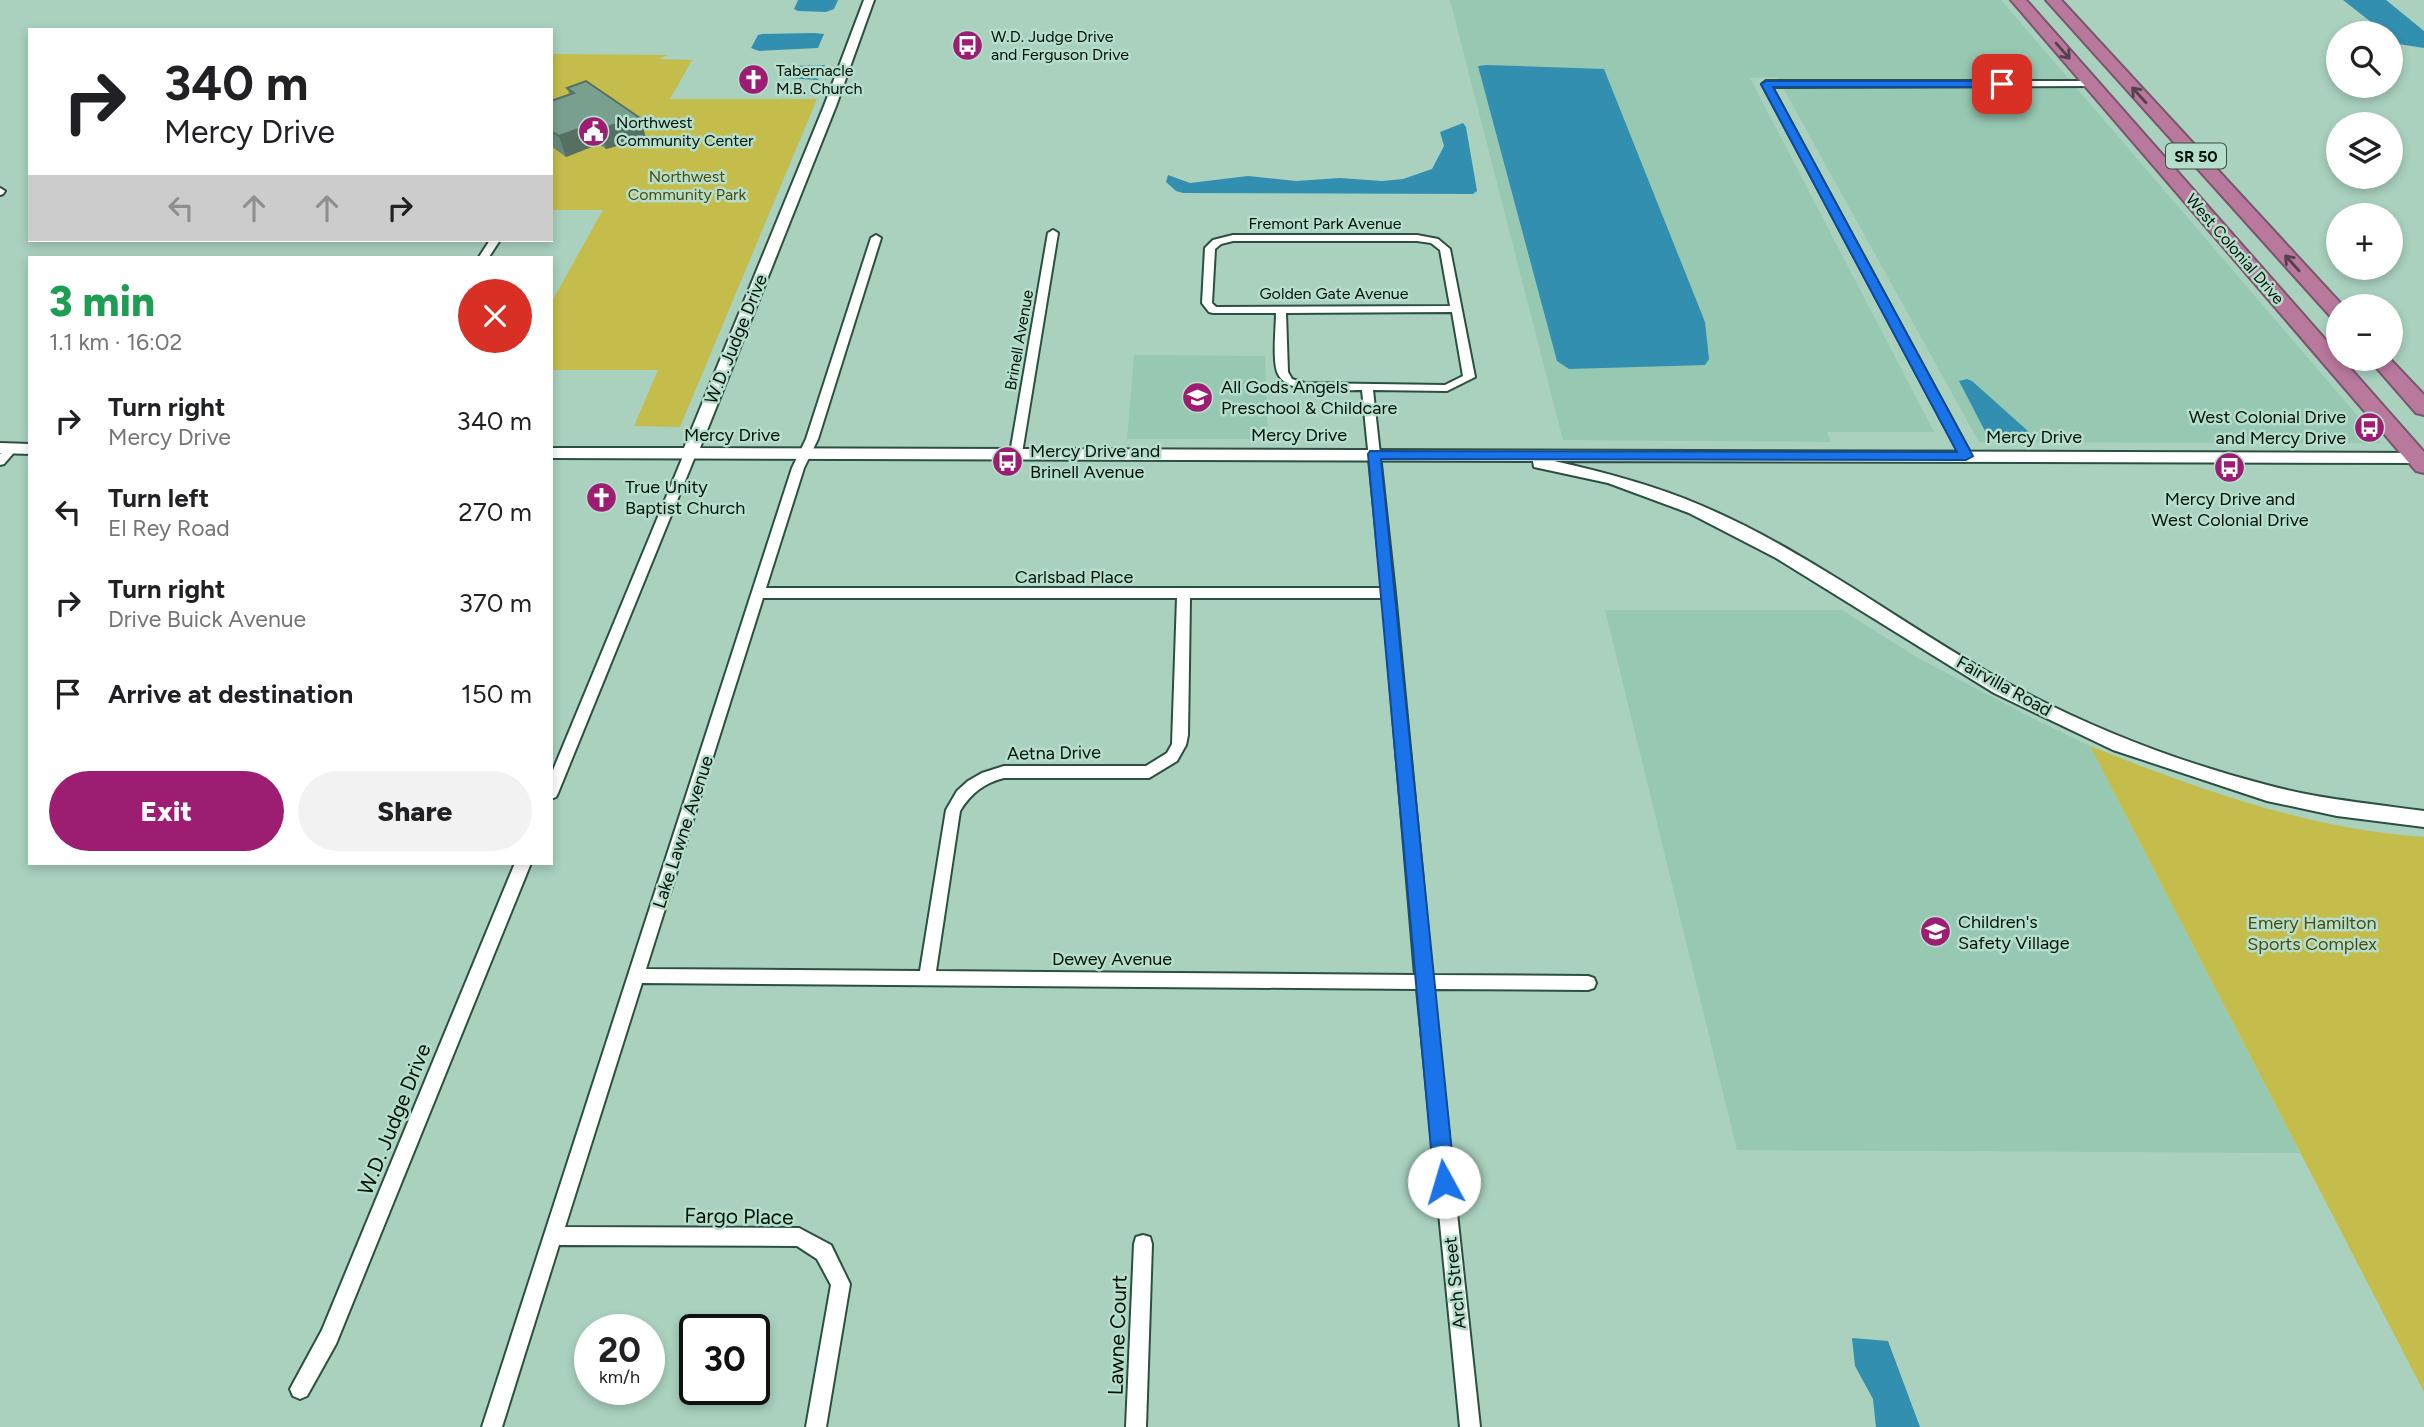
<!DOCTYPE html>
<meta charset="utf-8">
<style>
:root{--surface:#fff;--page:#f2f2f2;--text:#202124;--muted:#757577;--accent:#9c1d72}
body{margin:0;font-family:Figtree,sans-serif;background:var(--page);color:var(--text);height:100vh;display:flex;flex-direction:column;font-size:26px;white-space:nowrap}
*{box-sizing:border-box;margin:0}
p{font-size:23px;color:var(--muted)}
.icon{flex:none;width:38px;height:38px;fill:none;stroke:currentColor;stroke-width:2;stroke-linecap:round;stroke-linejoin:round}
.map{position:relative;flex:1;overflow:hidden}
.details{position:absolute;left:28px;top:256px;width:525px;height:609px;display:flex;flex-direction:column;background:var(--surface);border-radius:0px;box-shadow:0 4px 10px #0003}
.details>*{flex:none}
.guide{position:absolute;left:28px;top:28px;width:525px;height:214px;border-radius:0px;box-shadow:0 4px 10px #0003;background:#fff;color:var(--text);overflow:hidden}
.buttons{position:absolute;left:2326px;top:21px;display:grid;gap:14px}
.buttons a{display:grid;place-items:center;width:77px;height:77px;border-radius:50%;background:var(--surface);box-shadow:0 4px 10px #0003;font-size:35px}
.speed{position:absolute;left:574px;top:1314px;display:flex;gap:14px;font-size:35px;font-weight:700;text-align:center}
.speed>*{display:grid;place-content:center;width:91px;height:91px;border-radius:50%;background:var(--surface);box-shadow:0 4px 10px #0003;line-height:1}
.speed small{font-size:18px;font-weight:400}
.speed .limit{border:4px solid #111;border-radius:10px;background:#fff;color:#111}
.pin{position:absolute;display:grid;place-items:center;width:60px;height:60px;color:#fff;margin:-30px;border-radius:14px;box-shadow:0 4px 10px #0006}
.me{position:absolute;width:77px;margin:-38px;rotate:354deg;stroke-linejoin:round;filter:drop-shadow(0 0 5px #0008)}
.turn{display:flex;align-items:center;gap:24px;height:147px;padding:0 21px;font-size:32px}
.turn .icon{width:91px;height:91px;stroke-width:2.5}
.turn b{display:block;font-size:49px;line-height:60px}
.lanes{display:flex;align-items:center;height:66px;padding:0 21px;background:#0003;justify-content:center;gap:35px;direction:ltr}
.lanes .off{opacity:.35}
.round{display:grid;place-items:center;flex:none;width:74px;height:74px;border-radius:37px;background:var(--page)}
.summary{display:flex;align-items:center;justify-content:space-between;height:119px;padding:0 21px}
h1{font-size:42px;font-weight:800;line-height:52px;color:#1e9e55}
.cta{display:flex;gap:14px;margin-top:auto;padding:14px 21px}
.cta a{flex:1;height:80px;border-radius:42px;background:var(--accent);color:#fff;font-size:28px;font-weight:800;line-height:80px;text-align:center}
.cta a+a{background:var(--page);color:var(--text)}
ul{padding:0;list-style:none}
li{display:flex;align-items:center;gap:21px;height:91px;padding:0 21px}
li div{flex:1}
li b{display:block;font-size:26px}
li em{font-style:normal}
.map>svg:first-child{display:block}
.built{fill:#97c8b2}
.green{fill:#c4bc4b}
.water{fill:#328faf}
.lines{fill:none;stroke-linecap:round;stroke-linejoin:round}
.street-casing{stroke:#2b5041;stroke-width:4}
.secondary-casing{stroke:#2b5041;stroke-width:4}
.highway-casing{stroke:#79556a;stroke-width:4}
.street{fill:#fff;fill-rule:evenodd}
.secondary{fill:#fff;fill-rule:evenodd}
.highway{fill:#b9799d;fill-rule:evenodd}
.wall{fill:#688a7a}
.shaded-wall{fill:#557063}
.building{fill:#79a08e;stroke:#557063;stroke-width:2}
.oneway{stroke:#55404d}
.route{fill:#1a73e8;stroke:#114b97;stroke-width:2}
.labels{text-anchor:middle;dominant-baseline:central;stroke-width:5;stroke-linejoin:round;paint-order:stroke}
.far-poi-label{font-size:16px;fill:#03110b;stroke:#b5decb;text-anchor:start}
.shield{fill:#b5decb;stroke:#384e45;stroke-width:2}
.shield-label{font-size:16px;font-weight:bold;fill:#03110b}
.far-park-label{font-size:16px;fill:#4f4b10;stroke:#b5decb}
.far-street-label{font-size:16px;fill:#03110b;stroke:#b5decb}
.street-label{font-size:18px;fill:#03110b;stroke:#b5decb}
.poi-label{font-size:18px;fill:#03110b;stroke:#b5decb;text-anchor:start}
.park-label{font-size:18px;fill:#4f4b10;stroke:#b5decb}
.near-street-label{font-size:21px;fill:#03110b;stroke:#b5decb}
</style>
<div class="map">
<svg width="2424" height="1427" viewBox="0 0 2424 1427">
<rect width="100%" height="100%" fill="#a9d1be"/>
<g class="built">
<polygon points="1450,0 2001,0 2381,443 1979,442 1777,77 1750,78 1934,432 1827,432 1831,442 1563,440"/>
<polygon points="1134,355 1265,356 1268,439 1127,439"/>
<polygon points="1605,610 1842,610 1918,658 2034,719 2090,746 2300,1153 1737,1150"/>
</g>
<g class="green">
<polygon points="551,54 668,55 658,59 692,60 670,99 817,99 680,427 634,426 658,370 551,370 551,303 603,210 551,210"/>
<path d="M2090 746C2197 789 2308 829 2424 837V1392Z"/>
</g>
<g class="water">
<polygon points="798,0 838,0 834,9 826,12 798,11 794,9"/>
<polygon points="2343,0 2386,0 2424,31 2424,48 2398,44 2391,38 2390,33 2385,33"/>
<polygon points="814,33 824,34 818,48 759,51 751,48 758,35 762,34"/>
<polygon points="825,65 818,80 784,78 791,66"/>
<polygon points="1487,65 1604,69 1705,322 1709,359 1705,365 1569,369 1557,361 1478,66"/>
<polygon points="1463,123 1466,127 1477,191 1473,194 1183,193 1176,191 1166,182 1168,175 1190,183 1248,176 1296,181 1340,178 1382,181 1403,179 1432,169 1444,146 1440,132"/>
<polygon points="1967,379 1972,381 2029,432 2028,438 1987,435 1959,381"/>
<polygon points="1852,1338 1888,1341 1920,1427 1876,1427 1873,1399 1855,1366"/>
</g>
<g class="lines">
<defs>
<g id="street">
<polygon points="2091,81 2095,84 2094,86 1772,87 1972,456 1970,459 1962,459 1762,84 1766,81"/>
<polygon points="0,188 5,191 3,194 0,195"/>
<polygon points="1053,230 1058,233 1022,453 1016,457 1010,453 1048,233"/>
<path d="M876 235 881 238 818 439 804 468 766 588H1382L1362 390C1341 390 1288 396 1278 374 1272 362 1276 328 1276 313H1213L1209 312 1202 303 1205 248 1213 240 1233 235H1417L1438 239 1450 249 1475 377 1447 391 1373 390 1395 593 1432 975 1588 976 1594 978 1596 983 1594 988 1588 990 1433 989 1480 1427H1460L1417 989 642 983 565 1227 799 1228 831 1245 850 1284 826 1427H806L831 1285 817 1259 797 1246 559 1245 502 1427H482L792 468 806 439 871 238ZM1233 241H1417L1431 243 1440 250 1450 306 1216 307 1212 303 1215 249 1221 244ZM1452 312 1463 376 1445 385 1304 383 1292 379 1288 372 1286 313ZM763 598H1177L1172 744 1167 753 1146 766H1004L982 773 968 781 957 791 946 810 920 971 646 969ZM1190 598H1383L1415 975 936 971 960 811C971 793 984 783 1004 778H1149L1177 761 1186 745 1188 735Z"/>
<polygon points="490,240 500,240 489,257 479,257"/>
<polygon points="11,445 17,449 4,464 0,465 0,454"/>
<polygon points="690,450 696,454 558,793 556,797 551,799 551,775 684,454"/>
<polygon points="515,863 531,863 336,1344 307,1396 300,1399 293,1396 290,1389 322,1330"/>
<polygon points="1143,1235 1150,1237 1152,1244 1146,1427 1126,1427 1134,1244 1136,1237"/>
</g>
<g id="secondary">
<path d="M864 0H874L836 106 700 448 2424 453V463L1554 461C1604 472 1653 485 1700 505 1809 551 1904 626 2007 683 2088 727 2178 762 2267 785 2319 799 2372 804 2424 811V827L2337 816 2267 801 2113 750 1994 693 1776 558 1689 513 1608 483 1534 467 1533 461 551 458V448H684L824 106Z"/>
<polygon points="0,443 30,444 30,454 0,453"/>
</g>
<g id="highway">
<polygon points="2011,0 2026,0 2338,354 2338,359 2342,359 2424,452 2424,473 2416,471"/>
<polygon points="2046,0 2061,0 2343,306 2338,306 2338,319 2331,317"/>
<polygon points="2369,359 2390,359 2424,395 2424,415 2416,413"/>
</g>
</defs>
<use href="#street" class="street-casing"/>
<use href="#secondary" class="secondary-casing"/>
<use href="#highway" class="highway-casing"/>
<use href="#street" class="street"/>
<use href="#secondary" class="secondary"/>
<use href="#highway" class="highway"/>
</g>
<polygon class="wall" points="567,88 640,118 646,138 606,149 599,144 566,157 551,146 551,101 569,94"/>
<g class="shaded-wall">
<polygon points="640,118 646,138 606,149 599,129"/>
<polygon points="592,124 599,144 566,157 559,136"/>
</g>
<polygon class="building" points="586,81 640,118 599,129 592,124 559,136 551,131 551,101 574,93 567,88"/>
<defs><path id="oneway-shaft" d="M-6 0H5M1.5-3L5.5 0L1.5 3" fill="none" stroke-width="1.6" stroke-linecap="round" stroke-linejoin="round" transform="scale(1.75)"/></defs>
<g class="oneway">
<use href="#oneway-shaft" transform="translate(2063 51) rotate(49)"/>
<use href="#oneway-shaft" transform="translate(2139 95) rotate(-132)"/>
<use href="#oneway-shaft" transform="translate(2292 263) rotate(-132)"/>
</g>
<polygon class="route" points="1766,81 2002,81 2007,84 2002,87 1773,87 1973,456 1966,460 1381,459 1455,1182 1452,1189 1444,1192 1437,1189 1434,1182 1368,454 1370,451 1957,452 1761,84"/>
<defs>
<symbol id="bus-disc" viewBox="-11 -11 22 22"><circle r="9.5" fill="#9c1d72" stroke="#b5decb"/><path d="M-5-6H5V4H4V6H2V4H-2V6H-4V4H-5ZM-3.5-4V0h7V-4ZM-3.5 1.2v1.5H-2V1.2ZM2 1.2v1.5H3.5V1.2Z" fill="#fff"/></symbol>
<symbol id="church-disc" viewBox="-11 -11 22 22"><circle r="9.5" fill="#9c1d72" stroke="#b5decb"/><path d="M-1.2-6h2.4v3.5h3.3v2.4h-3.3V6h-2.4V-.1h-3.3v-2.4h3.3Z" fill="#fff"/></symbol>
<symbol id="civic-disc" viewBox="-11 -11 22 22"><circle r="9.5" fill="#9c1d72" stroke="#b5decb"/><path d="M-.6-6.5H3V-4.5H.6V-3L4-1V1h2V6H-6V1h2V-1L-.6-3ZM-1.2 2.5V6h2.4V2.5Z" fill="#fff"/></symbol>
<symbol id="school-disc" viewBox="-11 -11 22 22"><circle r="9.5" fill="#9c1d72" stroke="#b5decb"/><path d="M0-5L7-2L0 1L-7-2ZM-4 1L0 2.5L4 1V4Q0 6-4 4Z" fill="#fff"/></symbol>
</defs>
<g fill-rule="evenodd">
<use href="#bus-disc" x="950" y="28" width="35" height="35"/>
<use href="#church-disc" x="736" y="62" width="35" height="35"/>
<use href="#civic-disc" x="576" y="114" width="35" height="35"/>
<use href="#school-disc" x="1180" y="380" width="35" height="35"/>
<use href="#bus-disc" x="2352" y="410" width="35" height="35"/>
<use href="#bus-disc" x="990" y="444" width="35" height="35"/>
<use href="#bus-disc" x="2212" y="450" width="35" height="35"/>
<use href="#church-disc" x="584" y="480" width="35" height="35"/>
<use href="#school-disc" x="1918" y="914" width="35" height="35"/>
</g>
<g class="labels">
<g class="far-poi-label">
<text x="991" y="36">W.D. Judge Drive<tspan x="991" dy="18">and Ferguson Drive</tspan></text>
<text x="776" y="70">Tabernacle<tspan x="776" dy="18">M.B. Church</tspan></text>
<text x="616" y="122">Northwest<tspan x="616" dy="18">Community Center</tspan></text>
</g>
<rect class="shield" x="2166" y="143.5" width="60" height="25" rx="5"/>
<g class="shield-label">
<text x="2196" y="156">SR 50</text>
</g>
<g class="far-park-label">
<text x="687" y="176">Northwest<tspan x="687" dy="18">Community Park</tspan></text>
</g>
<g class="far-street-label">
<text x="1325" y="223">Fremont Park Avenue</text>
<text transform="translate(2235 249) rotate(49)">West Colonial Drive</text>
<text x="1334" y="293">Golden Gate Avenue</text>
<text transform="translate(1019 340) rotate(-80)">Brinell Avenue</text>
</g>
<g class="street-label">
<text transform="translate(736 339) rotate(-68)">W.D. Judge Drive</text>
<text x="732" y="435">Mercy Drive</text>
<text x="1299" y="435">Mercy Drive</text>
<text x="2034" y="437">Mercy Drive</text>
<text x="1074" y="577">Carlsbad Place</text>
<text transform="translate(2004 686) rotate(29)">Fairvilla Road</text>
<text transform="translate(1054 753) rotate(-1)">Aetna Drive</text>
<text transform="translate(683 832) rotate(-72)">Lake Lawne Avenue</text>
<text x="1112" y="959">Dewey Avenue</text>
<text transform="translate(1455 1283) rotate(-96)">Arch Street</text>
</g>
<g class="poi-label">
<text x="1221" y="387">All Gods Angels<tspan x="1221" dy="21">Preschool &amp; Childcare</tspan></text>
<text x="2346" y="417" text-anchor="end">West Colonial Drive<tspan x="2346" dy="21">and Mercy Drive</tspan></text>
<text x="1030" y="451">Mercy Drive and<tspan x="1030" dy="21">Brinell Avenue</tspan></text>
<text x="625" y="487">True Unity<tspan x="625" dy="21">Baptist Church</tspan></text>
<text x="2230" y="499" text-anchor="middle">Mercy Drive and<tspan x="2230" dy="21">West Colonial Drive</tspan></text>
<text x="1958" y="922">Children's<tspan x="1958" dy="21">Safety Village</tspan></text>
</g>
<g class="park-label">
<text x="2312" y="923">Emery Hamilton<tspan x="2312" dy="21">Sports Complex</tspan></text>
</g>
<g class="near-street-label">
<text transform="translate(394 1119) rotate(-68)">W.D. Judge Drive</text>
<text transform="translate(739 1216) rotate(1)">Fargo Place</text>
<text transform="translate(1117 1335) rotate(-88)">Lawne Court</text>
</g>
</g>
</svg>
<div class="buttons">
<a><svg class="icon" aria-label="search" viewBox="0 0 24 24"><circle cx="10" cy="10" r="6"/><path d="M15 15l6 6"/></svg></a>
<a><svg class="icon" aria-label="layers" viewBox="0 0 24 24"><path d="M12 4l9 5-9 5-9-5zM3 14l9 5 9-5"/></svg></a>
<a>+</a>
<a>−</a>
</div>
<div class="speed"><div>20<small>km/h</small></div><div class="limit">30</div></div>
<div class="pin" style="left:2002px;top:84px;background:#d93025"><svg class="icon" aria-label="arrive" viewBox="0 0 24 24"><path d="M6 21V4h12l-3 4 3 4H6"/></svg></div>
<svg class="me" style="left:1444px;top:1182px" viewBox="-20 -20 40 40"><circle r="19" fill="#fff"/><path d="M0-13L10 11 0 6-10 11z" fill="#1a73e8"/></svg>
<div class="guide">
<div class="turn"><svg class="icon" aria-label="right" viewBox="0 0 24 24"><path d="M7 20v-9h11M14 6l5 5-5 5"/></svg><div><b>340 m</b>Mercy Drive</div></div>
<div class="lanes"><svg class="icon off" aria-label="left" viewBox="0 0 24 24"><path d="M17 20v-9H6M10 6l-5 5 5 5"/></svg><svg class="icon off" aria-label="ahead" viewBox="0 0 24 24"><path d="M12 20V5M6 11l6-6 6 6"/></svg><svg class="icon off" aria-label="ahead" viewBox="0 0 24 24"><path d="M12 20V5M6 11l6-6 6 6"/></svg><svg class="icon" aria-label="right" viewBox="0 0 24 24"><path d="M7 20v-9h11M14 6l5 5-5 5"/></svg></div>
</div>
<section class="details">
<div class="summary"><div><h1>3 min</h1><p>1.1 km · 16:02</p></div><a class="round" style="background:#d93025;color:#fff"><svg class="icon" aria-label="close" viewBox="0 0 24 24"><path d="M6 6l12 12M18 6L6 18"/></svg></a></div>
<ul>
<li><svg class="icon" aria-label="right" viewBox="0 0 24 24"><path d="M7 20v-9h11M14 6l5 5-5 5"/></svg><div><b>Turn right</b><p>Mercy Drive</p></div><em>340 m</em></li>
<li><svg class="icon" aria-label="left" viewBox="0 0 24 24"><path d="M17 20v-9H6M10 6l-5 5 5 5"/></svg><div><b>Turn left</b><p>El Rey Road</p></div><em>270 m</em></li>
<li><svg class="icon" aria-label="right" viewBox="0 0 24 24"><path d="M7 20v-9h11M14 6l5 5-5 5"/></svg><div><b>Turn right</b><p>Drive Buick Avenue</p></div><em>370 m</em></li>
<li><svg class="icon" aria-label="arrive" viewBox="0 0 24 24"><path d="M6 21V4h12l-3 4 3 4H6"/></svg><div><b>Arrive at destination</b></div><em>150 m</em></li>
</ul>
<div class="cta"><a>Exit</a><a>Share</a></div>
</section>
</div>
